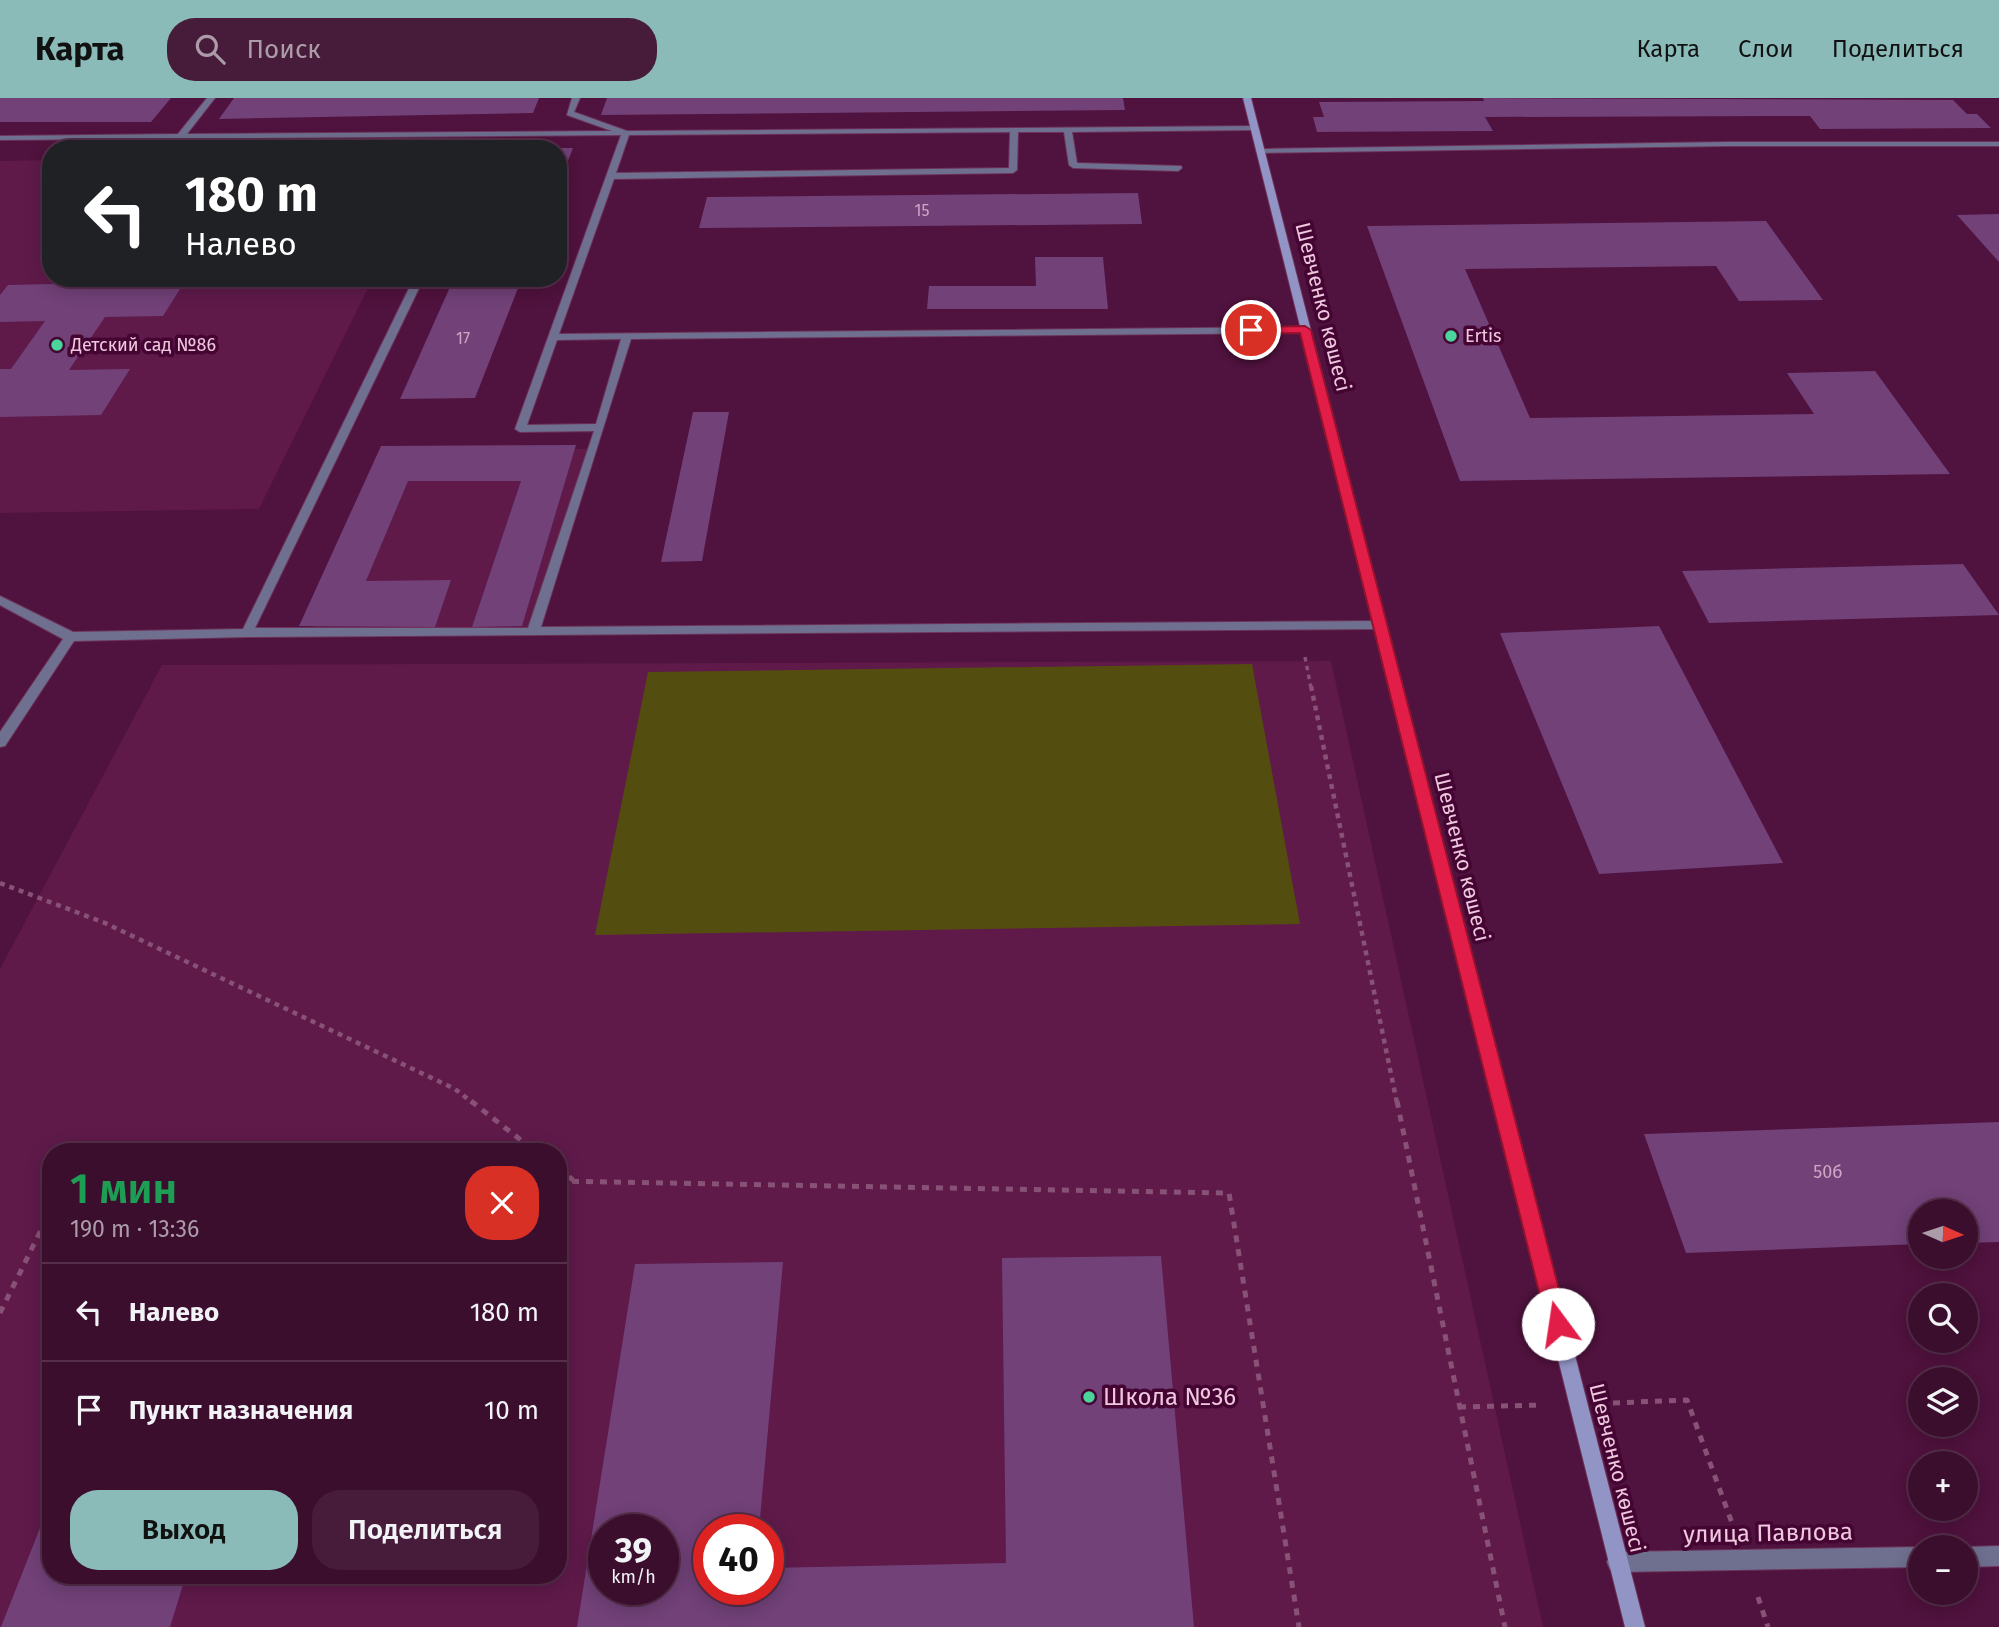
<!DOCTYPE html>
<html lang="ru">
<meta charset="utf-8">
<style>
:root{--surface:#3c0e2e;--page:#471c3a;--text:#f1f3f6;--muted:#ac9caa;--line:#552e4a;--accent:#8bbbb9}
body{margin:0;font-family:"Fira Sans",sans-serif;background:var(--page);color:var(--text);height:100vh;display:flex;flex-direction:column;font-size:26px;white-space:nowrap}
*{box-sizing:border-box;margin:0}
p{font-size:23px;color:var(--muted)}
.icon{flex:none;width:38px;height:38px;fill:none;stroke:currentColor;stroke-width:2;stroke-linecap:round;stroke-linejoin:round}
.map{position:relative;flex:1;overflow:hidden}
.drawer{position:absolute;left:42px;top:1045px;width:525px;height:441px;display:flex;flex-direction:column;background:var(--surface);border-radius:28px;box-shadow:0 4px 18px #0003,0 0 0 2px var(--line)}
.drawer>*{flex:none}
.top-card{position:absolute;left:42px;top:42px;width:525px;height:147px;border-radius:28px;box-shadow:0 4px 18px #0003,0 0 0 2px var(--line);background:#202124;color:#fff;overflow:hidden}
.needle{width:46px;rotate:93deg}
.fabs{position:absolute;left:1908px;top:1101px;display:grid;gap:14px}
.fabs a{display:grid;place-items:center;width:70px;height:70px;border-radius:50%;background:var(--surface);box-shadow:0 4px 18px #0003,0 0 0 2px var(--line);font-size:35px}
.speed{position:absolute;left:588px;top:1416px;display:flex;gap:14px;font-size:35px;font-weight:700;text-align:center}
.speed>*{display:grid;place-content:center;width:91px;height:91px;border-radius:50%;background:var(--surface);box-shadow:0 4px 18px #0003,0 0 0 2px var(--line);line-height:1}
.speed small{font-size:18px;font-weight:400}
.speed .limit{border:10px solid #d22;background:#fff;color:#111}
.pin{position:absolute;display:grid;place-items:center;width:60px;height:60px;color:#fff;margin:-30px;border:4px solid #fff;border-radius:50%;box-shadow:0 2px 7px #0007}
.me{position:absolute;width:77px;margin:-38px;rotate:346deg;stroke-linejoin:round;filter:drop-shadow(0 0 5px #0008)}
.turn{display:flex;align-items:center;gap:24px;height:147px;padding:0 28px;font-size:32px}
.turn .icon{width:91px;height:91px;stroke-width:2.5}
.turn b{display:block;font-size:49px;line-height:60px}
.round{display:grid;place-items:center;flex:none;width:74px;height:74px;border-radius:28px;background:var(--page)}
.overview{display:flex;align-items:center;justify-content:space-between;height:119px;padding:0 28px}
h1{font-size:42px;font-weight:600;line-height:52px;color:#1e9e55}
.primary-button{display:flex;gap:14px;margin-top:auto;padding:14px 28px}
.primary-button a{flex:1;height:80px;border-radius:28px;background:var(--accent);color:#111;font-size:28px;font-weight:600;line-height:80px;text-align:center}
.primary-button a+a{background:var(--page);color:var(--text)}
ul{padding:0;list-style:none}
li{display:flex;align-items:center;gap:21px;height:98px;padding:0 28px;border-top:2px solid var(--line)}
li div{flex:1}
li b{display:block;font-size:26px}
li em{font-style:normal}
header{display:flex;align-items:center;gap:42px;box-sizing:border-box;height:98px;padding:0 35px;background:var(--accent);color:#111}
header strong{font-size:33px}
nav{display:flex;gap:38px;margin-inline-start:auto;font-size:24px}
.search{width:490px;height:63px;background:var(--page);display:flex;align-items:center;gap:18px;box-sizing:border-box;padding:0 24px;border-radius:28px;color:var(--muted);font-size:26px}
.map>svg:first-child{display:block}
.built{fill:#5f1a4a;fill-rule:evenodd}
.green{fill:#544d10}
.building{fill:#714178;fill-rule:evenodd}
.lines{fill:none;stroke-linecap:round;stroke-linejoin:round}
.lane-casing{stroke:#6d335b;stroke-width:2}
.street-casing{stroke:#6d335b;stroke-width:2}
.secondary-casing{stroke:#6d335b;stroke-width:2}
.path-far2{stroke:#885276;stroke-width:3.5;stroke-dasharray:4.5 4.5;stroke-linecap:butt}
.path-far1{stroke:#885276;stroke-width:4.5;stroke-dasharray:5 5;stroke-linecap:butt}
.path{stroke:#885276;stroke-width:5;stroke-dasharray:7 7;stroke-linecap:butt}
.lane{fill:#6f708f;fill-rule:evenodd}
.street{fill:#6f708f;fill-rule:evenodd}
.secondary{fill:#9294c5;fill-rule:evenodd}
.route{fill:#e11d48;stroke:#92132f;stroke-width:2}
.poi-dot{fill:#4bd49b;stroke:#450533;stroke-width:2.5}
.labels{text-anchor:middle;dominant-baseline:central;stroke-width:7;stroke-linejoin:round;paint-order:stroke}
.far-number-label{font-size:16px;fill:#d0a6c5}
.far-poi-label{font-size:18px;fill:#efc8df;stroke:#450533;text-anchor:start}
.number-label{font-size:18px;fill:#d0a6c5}
.street-label{font-size:21px;fill:#efc8df;stroke:#450533}
.near-poi-label{font-size:24px;fill:#efc8df;stroke:#450533;text-anchor:start}
.near-street-label{font-size:24px;fill:#efc8df;stroke:#450533}
</style>
<header>
<strong>Карта</strong>
<div class="search"><svg class="icon" aria-label="search" viewBox="0 0 24 24"><circle cx="10" cy="10" r="6"/><path d="M15 15l6 6"/></svg>Поиск</div>
<nav><a>Карта</a><a>Слои</a><a>Поделиться</a></nav>
</header>
<div class="map">
<svg width="1999" height="1529" viewBox="0 0 1999 1529">
<rect width="100%" height="100%" fill="#50123e"/>
<g class="built">
<polygon points="51,62 51,180 373,180 259,411 0,415 0,63"/>
<polygon points="588,351 533,534 311,534 391,352"/>
<path d="M1331 563 1543 1529H0V871L162 567ZM51 1054H558V1477H51ZM604 1432H663V1491H604ZM709 1432H768V1491H709Z"/>
</g>
<polygon class="green" points="1252,566 1300,826 595,837 648,574"/>
<g class="building">
<polygon points="0,0 171,0 151,24 0,24"/>
<polygon points="234,0 539,0 533,15 219,21"/>
<polygon points="607,0 1123,0 1125,12 601,17"/>
<polygon points="1483,0 1953,2 1967,16 1977,16 1991,30 1820,31 1810,18 1485,19 1493,33 1317,34 1313,19 1324,19 1319,4 1484,3"/>
<polygon points="558,50 573,50 558,88"/>
<polygon points="1138,95 1142,126 699,130 707,99"/>
<polygon points="1999,116 1999,164 1957,117"/>
<polygon points="1766,123 1823,202 1739,203 1716,168 1465,171 1530,320 1814,316 1787,275 1875,273 1950,376 1460,383 1367,128"/>
<polygon points="1035,159 1103,159 1108,211 927,211 929,188 1036,188"/>
<polygon points="454,180 522,180 475,300 400,301"/>
<polygon points="185,183 163,218 105,219 69,272 130,271 101,317 0,319 0,271 11,271 45,223 0,224 0,197 8,187"/>
<polygon points="693,314 729,314 702,463 661,464"/>
<polygon points="576,347 522,528 472,529 521,383 408,383 366,483 451,482 435,529 299,528 381,348"/>
<polygon points="1963,466 1999,517 1709,525 1682,473"/>
<polygon points="1659,528 1783,765 1599,776 1500,535"/>
<polygon points="1999,1024 1999,1144 1965,1145 1965,1113 1920,1113 1920,1146 1686,1155 1644,1036"/>
<path d="M1161 1158 1194 1529H577L635 1166 783 1164 759 1432H709V1491H768V1470L1006 1465 1002 1160ZM604 1432H663V1491H604Z"/>
<polygon points="51,1402 51,1477 186,1477 170,1529 1,1529"/>
</g>
<g class="lines">
<defs>
<g id="lane">
<path d="M207 0H215L187 36 612 33 567 17 572 0H580L574 14 627 33 1257 28 1258 30 1254 32 1072 34 1077 65 1181 68 1182 70 1178 73 1073 70 1069 67 1064 34H1018L1017 72 1013 75 614 81 559 236 1305 229 1310 232 1305 235 631 241 541 529 1379 523 1385 527 1379 531 247 539 74 543 5 648 0 649V634L63 541 0 507V498L73 534 243 531 414 180H424L255 530H528L594 333 520 334 515 331 621 37 0 42V38L178 36ZM1010 34 1009 70 616 75 629 37ZM621 241 596 326 527 327 557 242Z"/>
<polygon points="1728,44 1999,44 1999,48 1728,48 1260,55 1256,53 1260,51"/>
</g>
<g id="street">
<polygon points="1999,1448 1999,1468 1965,1469 1965,1449"/>
<polygon points="1920,1449 1920,1469 1617,1474 1610,1471 1607,1464 1610,1457 1617,1454"/>
</g>
<polygon id="secondary" points="1243,0 1251,0 1645,1529 1625,1529"/>
</defs>
<use href="#lane" class="lane-casing"/>
<use href="#street" class="street-casing"/>
<use href="#secondary" class="secondary-casing"/>
<polyline class="path-far2" points="1305,559 1311,590"/>
<g class="path-far1">
<polyline points="1311,588 1397,1005"/>
<polyline points="0,785 105,825 455,991 473,1005"/>
</g>
<g class="path">
<polyline points="471,1003 536,1054"/>
<polyline points="1397,1003 1505,1529"/>
<polyline points="558,1070 573,1082"/>
<polyline points="558,1083 1229,1095 1299,1529"/>
<polyline points="0,1215 45,1124 51,1119"/>
<polyline points="1613,1305 1687,1302 1732,1425"/>
<polyline points="1459,1309 1542,1307"/>
<polyline points="1758,1499 1768,1529"/>
</g>
<use href="#lane" class="lane"/>
<use href="#street" class="street"/>
<use href="#secondary" class="secondary"/>
</g>
<polygon class="route" points="1305,228 1311,232 1568,1226 1565,1233 1558,1236 1550,1233 1547,1226 1300,235 1251,236 1245,232 1251,229"/>
<g class="poi-dot">
<circle cx="1451" cy="238" r="7"/>
<circle cx="57" cy="247" r="7"/>
<circle cx="1089" cy="1299" r="7"/>
</g>
<g class="labels">
<g class="far-number-label">
<text x="922" y="112">15</text>
<text x="463" y="240">17</text>
</g>
<g class="far-poi-label">
<text x="1465" y="238">Ertis</text>
<text x="71" y="247">Детский сад №86</text>
</g>
<g class="number-label">
<text x="1828" y="1074">50б</text>
</g>
<g class="street-label">
<text transform="translate(1323 209) rotate(76)">Шевченко көшесі</text>
<text transform="translate(1462 759) rotate(76)">Шевченко көшесі</text>
<text transform="translate(1617 1370) rotate(76)">Шевченко көшесі</text>
</g>
<g class="near-poi-label">
<text x="1103" y="1299">Школа №36</text>
</g>
<g class="near-street-label">
<text transform="translate(1768 1435) rotate(-1)">улица Павлова</text>
</g>
</g>
</svg>
<div class="fabs">
<a><svg class="needle" viewBox="-14 -14 28 28"><path d="M0-13l5 13h-10z" fill="#e53935"/><path d="M0 13l5-13h-10z" fill="#ac9caa"/></svg></a>
<a><svg class="icon" aria-label="search" viewBox="0 0 24 24"><circle cx="10" cy="10" r="6"/><path d="M15 15l6 6"/></svg></a>
<a><svg class="icon" aria-label="layers" viewBox="0 0 24 24"><path d="M12 4l9 5-9 5-9-5zM3 14l9 5 9-5"/></svg></a>
<a>+</a>
<a>−</a>
</div>
<div class="speed"><div>39<small>km/h</small></div><div class="limit">40</div></div>
<div class="pin" style="left:1251px;top:232px;background:#d93025"><svg class="icon" aria-label="arrive" viewBox="0 0 24 24"><path d="M6 21V4h12l-3 4 3 4H6"/></svg></div>
<svg class="me" style="left:1558px;top:1226px" viewBox="-20 -20 40 40"><circle r="19" fill="#fff"/><path d="M0-13L10 11 0 6-10 11z" fill="#e11d48"/></svg>
<div class="top-card">
<div class="turn"><svg class="icon" aria-label="left" viewBox="0 0 24 24"><path d="M17 20v-9H6M10 6l-5 5 5 5"/></svg><div><b>180 m</b>Налево</div></div>
</div>
<section class="drawer">
<div class="overview"><div><h1>1 мин</h1><p>190 m · 13:36</p></div><a class="round" style="background:#d93025;color:#fff"><svg class="icon" aria-label="close" viewBox="0 0 24 24"><path d="M6 6l12 12M18 6L6 18"/></svg></a></div>
<ul>
<li><svg class="icon" aria-label="left" viewBox="0 0 24 24"><path d="M17 20v-9H6M10 6l-5 5 5 5"/></svg><div><b>Налево</b></div><em>180 m</em></li>
<li><svg class="icon" aria-label="arrive" viewBox="0 0 24 24"><path d="M6 21V4h12l-3 4 3 4H6"/></svg><div><b>Пункт назначения</b></div><em>10 m</em></li>
</ul>
<div class="primary-button"><a>Выход</a><a>Поделиться</a></div>
</section>
</div>
